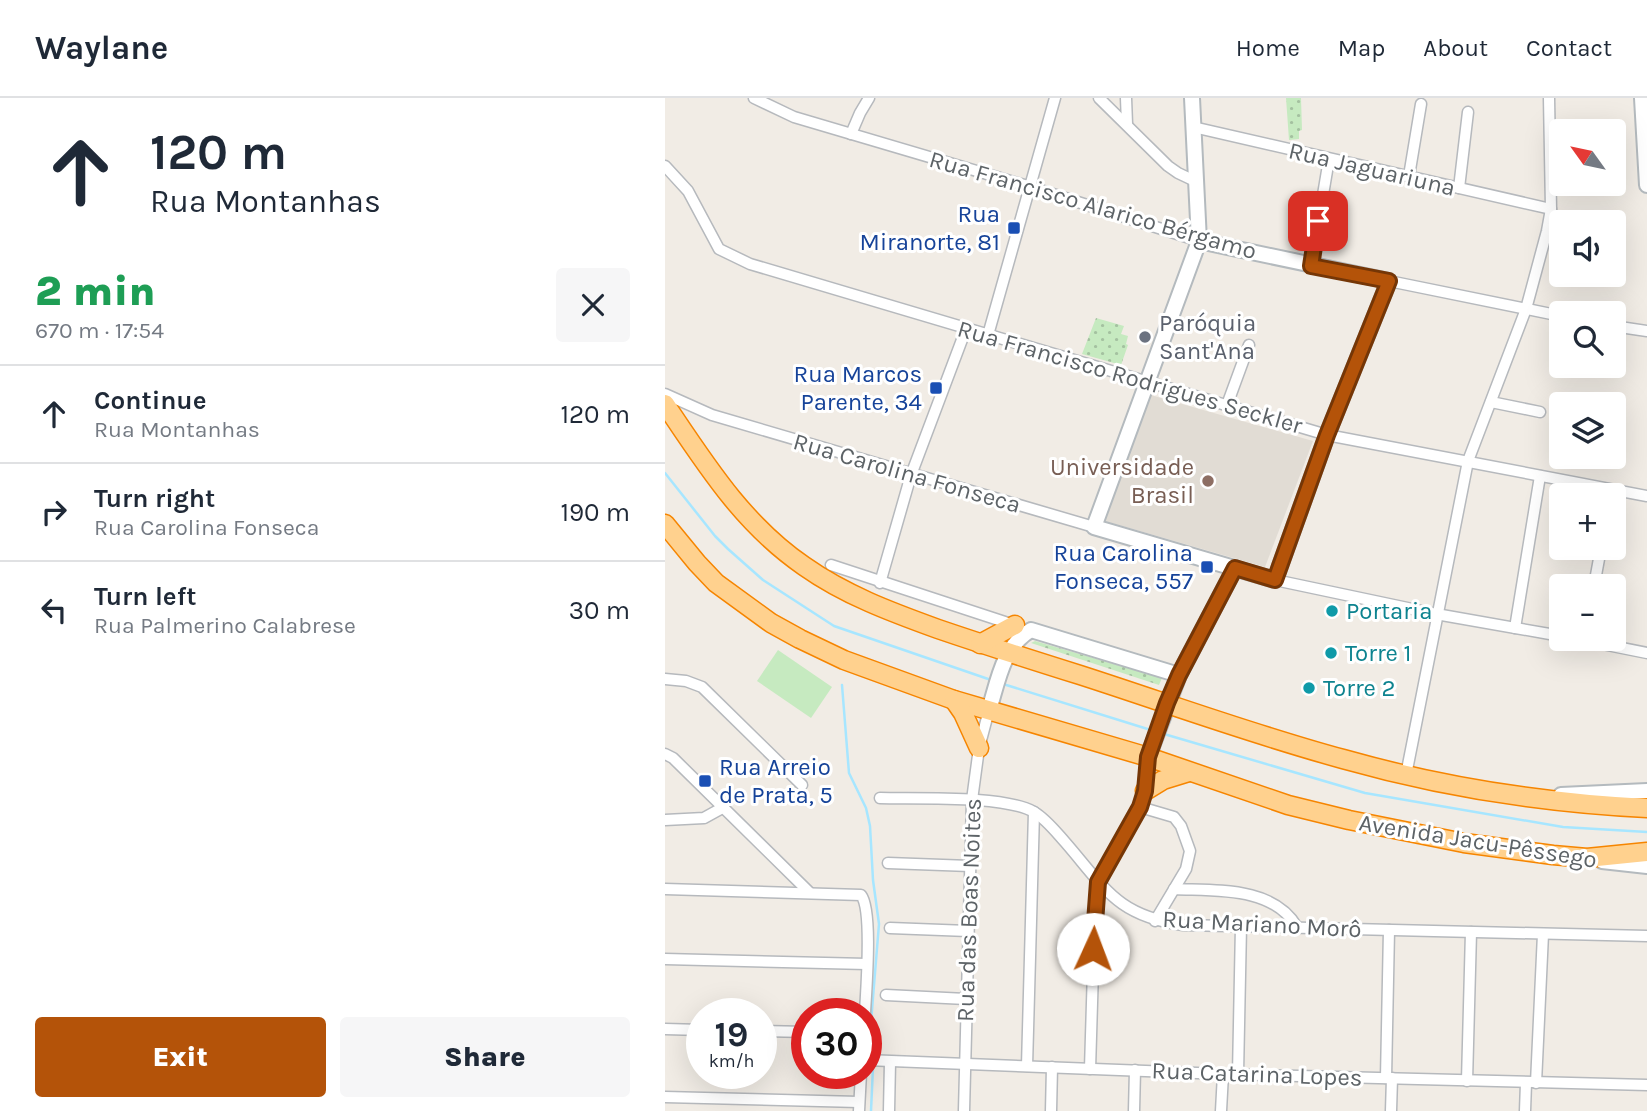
<!DOCTYPE html>
<meta charset="utf-8">
<style>
:root{--surface:#fff;--page:#f6f6f7;--text:#1f2937;--muted:#747a83;--line:#e0e1e3;--accent:#b45309}
body{margin:0;font-family:Karla,sans-serif;background:var(--page);color:var(--text);height:100vh;display:flex;flex-direction:column;font-size:26px;white-space:nowrap}
*{box-sizing:border-box;margin:0}
p{font-size:23px;color:var(--muted)}
.icon{flex:none;width:38px;height:38px;fill:none;stroke:currentColor;stroke-width:2;stroke-linecap:round;stroke-linejoin:round}
.map{position:relative;flex:1;overflow:hidden}
.details{display:flex;flex-direction:column;background:var(--surface);width:665px}
.details>*{flex:none}
.top-card{background:#fff;color:var(--text);overflow:hidden}
.needle{width:46px;rotate:303deg}
.controls{position:absolute;left:884px;top:21px;display:grid;gap:14px}
.controls a{display:grid;place-items:center;width:77px;height:77px;border-radius:7px;background:var(--surface);box-shadow:0 7px 28px #0002;font-size:35px}
.speed{position:absolute;left:21px;top:900px;display:flex;gap:14px;font-size:35px;font-weight:700;text-align:center}
.speed>*{display:grid;place-content:center;width:91px;height:91px;border-radius:50%;background:var(--surface);box-shadow:0 7px 28px #0002;line-height:1}
.speed small{font-size:18px;font-weight:400}
.speed .limit{border:10px solid #d22;background:#fff;color:#111}
.pin{position:absolute;display:grid;place-items:center;width:60px;height:60px;color:#fff;margin:-30px;border-radius:14px;box-shadow:0 4px 10px #0006}
.me{position:absolute;width:77px;margin:-38px;rotate:2deg;stroke-linejoin:round;filter:drop-shadow(0 0 5px #0008)}
.turn{display:flex;align-items:center;gap:24px;height:147px;padding:0 35px;font-size:32px}
.turn .icon{width:91px;height:91px;stroke-width:2.5}
.turn b{display:block;font-size:49px;line-height:60px}
.round{display:grid;place-items:center;flex:none;width:74px;height:74px;border-radius:7px;background:var(--page)}
.headline{display:flex;align-items:center;justify-content:space-between;height:119px;padding:0 35px}
h1{font-size:42px;font-weight:800;line-height:52px;color:#1e9e55}
.cta{display:flex;gap:14px;margin-top:auto;padding:14px 35px}
.cta a{flex:1;height:80px;border-radius:7px;background:var(--accent);color:#fff;font-size:28px;font-weight:800;line-height:80px;text-align:center}
.cta a+a{background:var(--page);color:var(--text)}
ul{padding:0;list-style:none}
li{display:flex;align-items:center;gap:21px;height:98px;padding:0 35px;border-top:2px solid var(--line)}
li div{flex:1}
li b{display:block;font-size:26px}
li em{font-style:normal}
header{display:flex;align-items:center;gap:42px;box-sizing:border-box;height:98px;padding:0 35px;background:var(--surface);border-bottom:2px solid var(--line)}
header strong{font-size:33px}
nav{display:flex;gap:38px;margin-inline-start:auto;font-size:24px}
main{display:flex;flex:1;min-height:0}
.map>svg:first-child{display:block}
.education{fill:#e1dcd4}
.park{fill:url(#park-dots)}
.pitch{fill:#c6eac0}
.lines{fill:none;stroke-linecap:round;stroke-linejoin:round}
.stream{stroke:#a7e6ff;stroke-width:2.5}
.street-casing{stroke:#b6b9bd;stroke-width:13}
.secondary-casing{stroke:#b4babe;stroke-width:18}
.highway-casing{stroke:#f68500;stroke-width:21}
.street{stroke:#fff;stroke-width:10}
.secondary{stroke:#fff;stroke-width:14}
.highway{stroke:#ffd18e;stroke-width:18}
.route-casing{stroke:#753606;stroke-width:18}
.route{stroke:#b45309;stroke-width:12}
.transit-dot{fill:#1a4fb4;stroke:#fff;stroke-width:2.5}
.worship-dot{fill:#6b7280;stroke:#fff;stroke-width:2.5}
.education-dot{fill:#8d6e63;stroke:#fff;stroke-width:2.5}
.culture-dot{fill:#0f9aa8;stroke:#fff;stroke-width:2.5}
.labels{text-anchor:middle;dominant-baseline:central;stroke-width:6;stroke-linejoin:round;paint-order:stroke}
.street-label{font-size:24px;fill:#5d6367;stroke:#fff}
.transit-label{font-size:24px;fill:#164399;stroke:#fff;text-anchor:end}
.worship-label{font-size:24px;fill:#5b616d;stroke:#fff;text-anchor:start}
.education-label{font-size:24px;fill:#785e54;stroke:#fff;text-anchor:end}
.culture-label{font-size:24px;fill:#0d838f;stroke:#fff;text-anchor:start}
</style>
<header>
<strong>Waylane</strong>
<nav><a>Home</a><a>Map</a><a>About</a><a>Contact</a></nav>
</header>
<main>
<section class="details">
<div class="top-card">
<div class="turn"><svg class="icon" aria-label="ahead" viewBox="0 0 24 24"><path d="M12 20V5M6 11l6-6 6 6"/></svg><div><b>120 m</b>Rua Montanhas</div></div>
</div>
<div class="headline"><div><h1>2 min</h1><p>670 m · 17:54</p></div><a class="round"><svg class="icon" aria-label="close" viewBox="0 0 24 24"><path d="M6 6l12 12M18 6L6 18"/></svg></a></div>
<ul>
<li><svg class="icon" aria-label="ahead" viewBox="0 0 24 24"><path d="M12 20V5M6 11l6-6 6 6"/></svg><div><b>Continue</b><p>Rua Montanhas</p></div><em>120 m</em></li>
<li><svg class="icon" aria-label="right" viewBox="0 0 24 24"><path d="M7 20v-9h11M14 6l5 5-5 5"/></svg><div><b>Turn right</b><p>Rua Carolina Fonseca</p></div><em>190 m</em></li>
<li><svg class="icon" aria-label="left" viewBox="0 0 24 24"><path d="M17 20v-9H6M10 6l-5 5 5 5"/></svg><div><b>Turn left</b><p>Rua Palmerino Calabrese</p></div><em>30 m</em></li>
</ul>
<div class="cta"><a>Exit</a><a>Share</a></div>
</section>
<div class="map">
<svg width="982" height="1013" viewBox="0 0 982 1013">
<defs>
<pattern id="park-dots" width="8" height="8" patternUnits="userSpaceOnUse" patternTransform="scale(1.75)"><rect width="8" height="8" fill="#c6eac0"/><path d="M2 2h.1M6 6h.1" fill="none" stroke="#a4c1a0" stroke-width="1.8" stroke-linecap="round"/></pattern>
</defs>
<rect width="100%" height="100%" fill="#f1ece5"/>
<polygon class="education" points="482,296 648,343 600,469 440,423"/>
<g class="park">
<polygon points="621,0 636,0 637,32 634,33 634,41 624,42"/>
<polygon points="431,220 459,228 456,236 463,238 461,246 463,247 456,267 417,256"/>
<polygon points="370,543 497,580 494,587 366,545"/>
</g>
<polygon class="pitch" points="113,552 167,589 146,620 92,583"/>
<g class="lines">
<g class="stream">
<polyline points="0,375 50,438 63,451 98,482 169,528 329,583"/>
<polyline points="338,586 489,633"/>
<polyline points="177,587 184,675 201,710 205,728 208,782 214,826 206,924 207,951"/>
<polyline points="499,636 700,695 898,729 982,734"/>
<polyline points="206,1013 208,969"/>
</g>
<defs>
<g id="street">
<polyline points="89,0 129,19 366,89 534,143"/>
<polyline points="434,0 503,68 513,75 532,84"/>
<polyline points="461,0 462,26"/>
<polyline points="528,29 886,111"/>
<polyline points="186,36 195,15 204,0"/>
<polyline points="0,68 23,93 54,151 85,166 662,337 982,398"/>
<polyline points="744,78 756,6"/>
<polyline points="794,90 803,14"/>
<polyline points="646,168 664,61"/>
<polyline points="724,183 896,218"/>
<polyline points="948,228 982,233"/>
<polyline points="323,237 390,0"/>
<polyline points="0,296 47,317 429,429"/>
<polyline points="826,304 875,314"/>
<polyline points="562,307 584,247"/>
<polyline points="166,467 349,527"/>
<polyline points="610,482 771,516 896,538"/>
<polyline points="215,485 246,377 301,231"/>
<polyline points="929,488 936,450"/>
<polyline points="850,530 875,378"/>
<polyline points="912,541 982,555"/>
<polyline points="0,581 21,583 37,589 137,687"/>
<polyline points="0,656 8,660 144,794"/>
<polyline points="741,677 803,363 861,211 882,133 886,111 884,0"/>
<path d="M215 700C251 701 340 697 369 714 381 721 391 734 400 744 440 790 452 818 518 827L982 838"/>
<polyline points="475,709 509,719 516,728 525,753 521,771 490,823"/>
<polyline points="0,722 39,720 59,709"/>
<polyline points="223,765 305,768"/>
<path d="M0 791 196 797C208 812 201 893 200 915"/>
<path d="M509 791C551 793 608 788 632 829"/>
<polyline points="225,830 303,833"/>
<polyline points="0,861 202,866"/>
<polyline points="221,897 301,901"/>
<polyline points="0,931 37,932"/>
<polyline points="96,933 142,934"/>
<polyline points="201,962 558,976 982,987"/>
<polyline points="362,968 369,714"/>
<path d="M425 971 430 806C434 766 460 742 475 708 482 693 481 675 483 659"/>
<polyline points="573,976 576,828"/>
<polyline points="721,980 724,832"/>
<polyline points="802,983 806,834"/>
<polyline points="871,985 878,836"/>
<polyline points="0,999 194,1004"/>
<polyline points="194,1013 196,975"/>
<polyline points="224,1013 225,964"/>
<polyline points="299,1013 307,702 314,650 324,612"/>
<polyline points="386,1013 387,969"/>
<polyline points="469,1013 470,972"/>
<polyline points="556,1013 558,976"/>
<polyline points="726,1013 727,980"/>
<polyline points="860,1013 861,985"/>
</g>
<g id="secondary">
<polyline points="527,0 534,143 429,429 610,482 662,337 724,183 534,143"/>
<polyline points="977,0 982,87"/>
<path d="M324 612C333 583 338 548 366 532L514 577"/>
<polyline points="483,659 514,577 570,470"/>
<polyline points="896,697 982,693"/>
<polyline points="937,763 982,768"/>
</g>
<g id="highway">
<path d="M0 306C41 367 78 426 139 468 180 497 226 514 273 531 320 547 367 562 415 577 502 605 589 637 678 661 777 689 879 705 982 710"/>
<polyline points="0,426 32,465 51,485 106,525 135,541 179,562 289,602 483,659 623,707 684,722 799,745 888,757 922,760 982,754"/>
<polyline points="315,546 350,527"/>
<polyline points="289,602 298,615 314,650"/>
<polyline points="480,693 498,682 524,674"/>
</g>
</defs>
<use href="#street" class="street-casing"/>
<use href="#secondary" class="secondary-casing"/>
<use href="#highway" class="highway-casing"/>
<use href="#street" class="street"/>
<use href="#secondary" class="secondary"/>
<use href="#highway" class="highway"/>
</g>
<g class="lines">
<defs>
<polyline id="route" points="428,851 433,784 475,709 480,693 483,659 502,605 514,577 570,470 610,482 662,337 724,183 646,168 653,123"/>
</defs>
<use href="#route" class="route-casing"/>
<use href="#route" class="route"/>
</g>
<g class="transit-dot">
<rect x="342" y="123" width="14" height="14" rx="3.5"/>
<rect x="264" y="283" width="14" height="14" rx="3.5"/>
<rect x="535" y="462" width="14" height="14" rx="3.5"/>
<rect x="33" y="676" width="14" height="14" rx="3.5"/>
</g>
<circle class="worship-dot" cx="480" cy="239" r="7"/>
<circle class="education-dot" cx="543" cy="383" r="7"/>
<g class="culture-dot">
<circle cx="667" cy="513" r="7"/>
<circle cx="666" cy="555" r="7"/>
<circle cx="644" cy="590" r="7"/>
</g>
<g class="labels">
<g class="street-label">
<text transform="translate(707 71) rotate(13)">Rua Jaguariuna</text>
<text transform="translate(428 107) rotate(16)">Rua Francisco Alarico Bérgamo</text>
<text transform="translate(465 279) rotate(16)">Rua Francisco Rodrigues Seckler</text>
<text transform="translate(242 375) rotate(16)">Rua Carolina Fonseca</text>
<text transform="translate(813 743) rotate(9)">Avenida Jacu-Pêssego</text>
<text transform="translate(304 812) rotate(-88)">Rua das Boas Noites</text>
<text transform="translate(597 826) rotate(3)">Rua Mariano Morô</text>
<text transform="translate(592 976) rotate(2)">Rua Catarina Lopes</text>
</g>
<g class="transit-label">
<text x="335" y="116">Rua<tspan x="335" dy="28">Miranorte, 81</tspan></text>
<text x="257" y="276">Rua Marcos<tspan x="257" dy="28">Parente, 34</tspan></text>
<text x="528" y="455">Rua Carolina<tspan x="528" dy="28">Fonseca, 557</tspan></text>
<text x="54" y="669" text-anchor="start">Rua Arreio<tspan x="54" dy="28">de Prata, 5</tspan></text>
</g>
<g class="worship-label">
<text x="494" y="225">Paróquia<tspan x="494" dy="28">Sant'Ana</tspan></text>
</g>
<g class="education-label">
<text x="529" y="369">Universidade<tspan x="529" dy="28">Brasil</tspan></text>
</g>
<g class="culture-label">
<text x="681" y="513">Portaria</text>
<text x="680" y="555">Torre 1</text>
<text x="658" y="590">Torre 2</text>
</g>
</g>
</svg>
<div class="controls">
<a><svg class="needle" viewBox="-14 -14 28 28"><path d="M0-13l5 13h-10z" fill="#e53935"/><path d="M0 13l5-13h-10z" fill="#747a83"/></svg></a>
<a><svg class="icon" aria-label="sound" viewBox="0 0 24 24"><path d="M4 9h4l5-4v14l-5-4H4zM17 9q2 3 0 6"/></svg></a>
<a><svg class="icon" aria-label="search" viewBox="0 0 24 24"><circle cx="10" cy="10" r="6"/><path d="M15 15l6 6"/></svg></a>
<a><svg class="icon" aria-label="layers" viewBox="0 0 24 24"><path d="M12 4l9 5-9 5-9-5zM3 14l9 5 9-5"/></svg></a>
<a>+</a>
<a>−</a>
</div>
<div class="speed"><div>19<small>km/h</small></div><div class="limit">30</div></div>
<div class="pin" style="left:653px;top:123px;background:#d93025"><svg class="icon" aria-label="arrive" viewBox="0 0 24 24"><path d="M6 21V4h12l-3 4 3 4H6"/></svg></div>
<svg class="me" style="left:428px;top:851px" viewBox="-20 -20 40 40"><circle r="19" fill="#fff"/><path d="M0-13L10 11 0 6-10 11z" fill="#b45309"/></svg>
</div>
</main>
